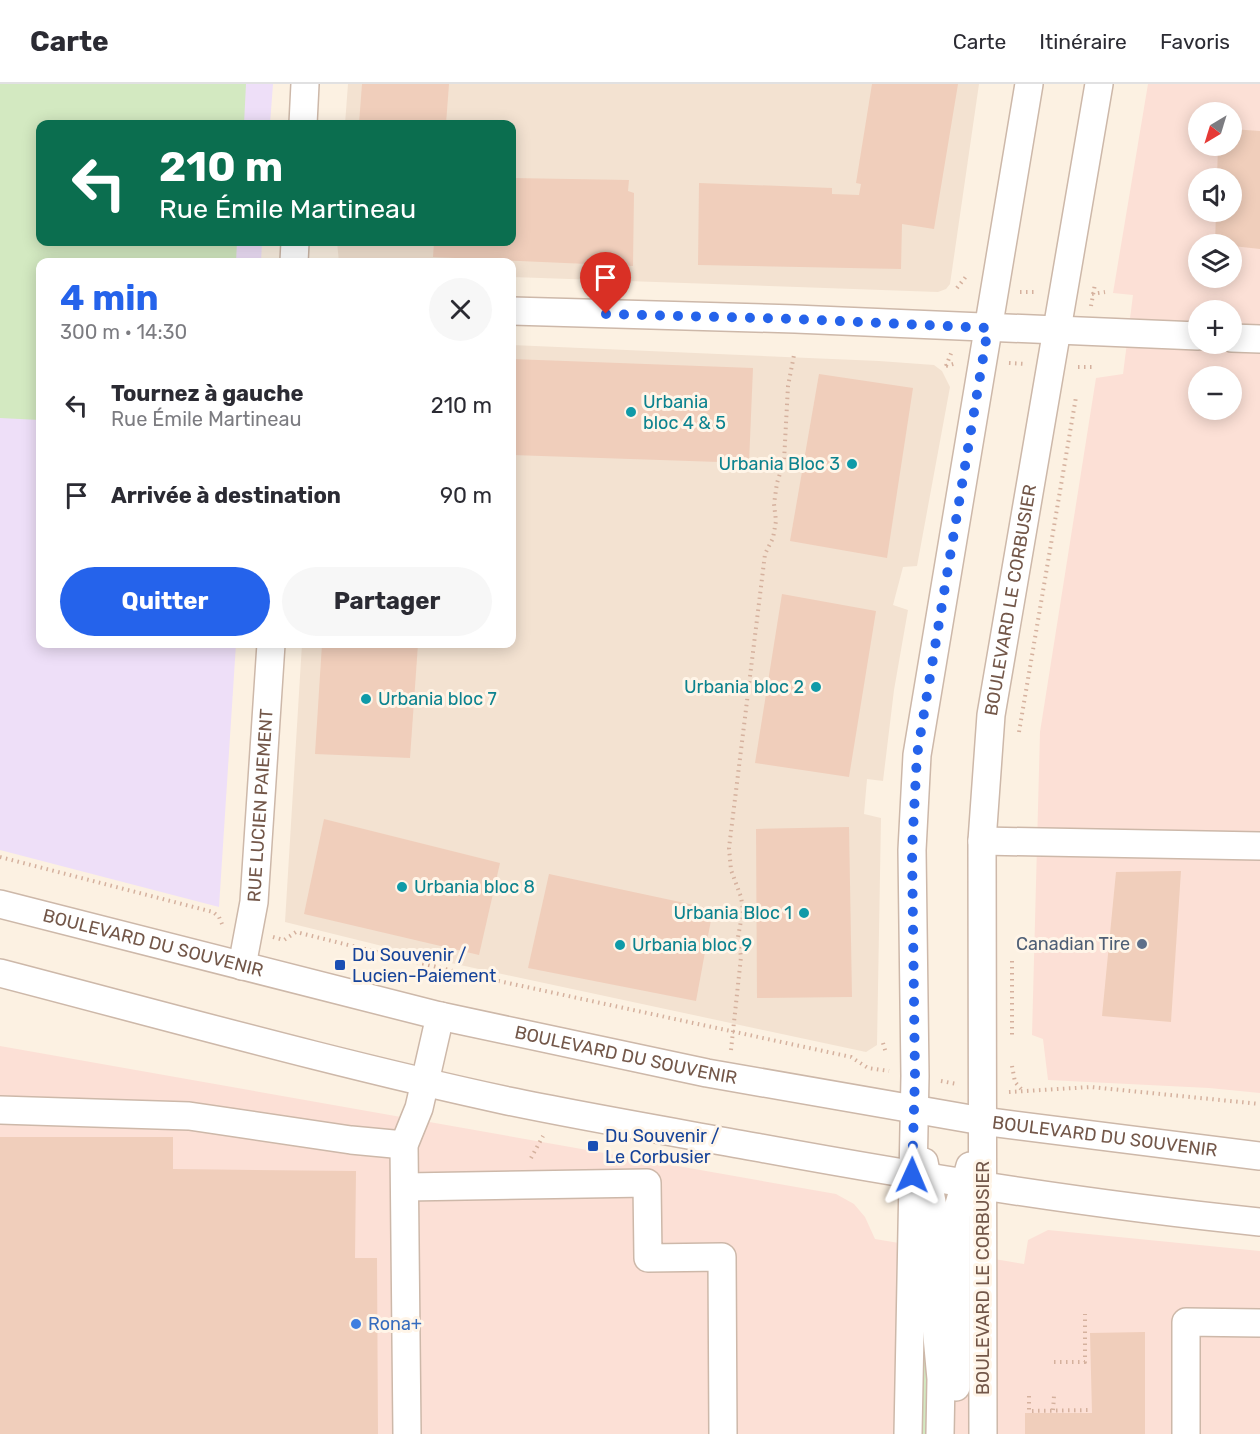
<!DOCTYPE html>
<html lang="fr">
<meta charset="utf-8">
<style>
:root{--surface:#fff;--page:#f7f7f7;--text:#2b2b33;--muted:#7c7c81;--line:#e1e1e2;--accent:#2563eb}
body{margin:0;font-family:Rubik,sans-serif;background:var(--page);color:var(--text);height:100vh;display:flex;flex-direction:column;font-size:22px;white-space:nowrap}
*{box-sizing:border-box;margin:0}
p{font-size:20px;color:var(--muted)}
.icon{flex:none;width:33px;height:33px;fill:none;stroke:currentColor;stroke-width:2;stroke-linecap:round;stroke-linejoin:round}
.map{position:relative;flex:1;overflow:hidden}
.panel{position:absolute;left:36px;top:174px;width:480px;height:390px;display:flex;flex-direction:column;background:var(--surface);border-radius:12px;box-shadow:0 3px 15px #0003}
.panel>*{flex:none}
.guide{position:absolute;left:36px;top:36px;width:480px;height:126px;border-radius:12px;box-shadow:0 3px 15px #0003;background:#0b6e4f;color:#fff;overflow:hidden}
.needle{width:39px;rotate:218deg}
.tools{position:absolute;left:1188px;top:18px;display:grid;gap:12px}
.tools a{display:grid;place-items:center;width:54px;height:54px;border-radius:50%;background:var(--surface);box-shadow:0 3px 15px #0003;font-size:30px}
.pin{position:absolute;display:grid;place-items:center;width:51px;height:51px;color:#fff;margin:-62px -26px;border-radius:50% 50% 50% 0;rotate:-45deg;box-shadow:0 0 6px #0007}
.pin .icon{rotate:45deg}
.me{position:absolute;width:66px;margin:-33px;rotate:1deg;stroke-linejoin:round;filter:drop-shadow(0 0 4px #0008)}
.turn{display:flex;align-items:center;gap:21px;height:126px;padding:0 24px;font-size:27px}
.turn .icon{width:78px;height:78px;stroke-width:2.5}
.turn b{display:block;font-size:42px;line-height:51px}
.round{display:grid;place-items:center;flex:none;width:63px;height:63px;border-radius:32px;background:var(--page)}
.summary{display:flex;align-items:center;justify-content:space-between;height:102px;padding:0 24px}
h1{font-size:36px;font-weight:700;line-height:45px;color:var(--accent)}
.cta{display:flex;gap:12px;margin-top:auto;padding:12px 24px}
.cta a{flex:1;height:69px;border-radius:36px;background:var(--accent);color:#fff;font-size:24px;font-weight:700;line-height:69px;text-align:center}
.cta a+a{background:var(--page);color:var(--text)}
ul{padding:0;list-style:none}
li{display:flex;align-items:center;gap:18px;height:90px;padding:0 24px}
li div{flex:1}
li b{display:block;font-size:22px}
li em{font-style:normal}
header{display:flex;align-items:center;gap:36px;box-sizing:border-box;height:84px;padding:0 30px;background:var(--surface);border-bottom:2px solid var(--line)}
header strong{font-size:28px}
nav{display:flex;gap:33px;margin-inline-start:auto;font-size:21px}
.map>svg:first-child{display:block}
.residential{fill:#f3e2d1}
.commercial{fill:#fce0d6;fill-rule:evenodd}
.education{fill:#eedff8}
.green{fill:#d3e9c1}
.building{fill:#f0cebb}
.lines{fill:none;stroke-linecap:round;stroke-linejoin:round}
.minor-casing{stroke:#cdb8a9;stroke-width:30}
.path{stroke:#d5b19e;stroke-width:4;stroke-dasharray:1.5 4.5;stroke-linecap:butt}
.minor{stroke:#fff;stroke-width:27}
.route{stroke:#2563eb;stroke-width:10;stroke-dasharray:0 18}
.culture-dot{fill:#0f9aa8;stroke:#fff5e8;stroke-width:2}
.service-dot{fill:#5c6f8a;stroke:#fff5e8;stroke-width:2}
.transit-dot{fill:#1a4fb4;stroke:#fff5e8;stroke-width:2}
.shop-dot{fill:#3f7fe0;stroke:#fff5e8;stroke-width:2}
.labels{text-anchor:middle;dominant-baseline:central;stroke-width:6;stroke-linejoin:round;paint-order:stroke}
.culture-label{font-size:18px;fill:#0d838f;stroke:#fff5e8;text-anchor:start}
.street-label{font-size:18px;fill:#735749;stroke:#fff5e8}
.service-label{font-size:18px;fill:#4e5e75;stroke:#fff5e8;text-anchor:end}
.transit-label{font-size:18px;fill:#164399;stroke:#fff5e8;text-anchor:start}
.shop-label{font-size:18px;fill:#366cbe;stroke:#fff5e8;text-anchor:start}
</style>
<header>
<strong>Carte</strong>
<nav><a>Carte</a><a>Itinéraire</a><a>Favoris</a></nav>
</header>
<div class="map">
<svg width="1260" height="1350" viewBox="0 0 1260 1350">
<rect width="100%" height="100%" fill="#fcf1e2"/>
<g class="residential">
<polygon points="348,0 979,0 950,200 946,205 938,208 512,193 512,178 339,178 337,158 512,158 512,40 345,40"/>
<polygon points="512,261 879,277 934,281 942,287 950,303 917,482 903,483 893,521 908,526 894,606 883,697 867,695 864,730 881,734 877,961 866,968 451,879 285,838 302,560 512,560"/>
</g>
<g class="commercial">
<path d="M1148 0H1260V1009L1209 1004 1048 996 1043 955 1032 951 1040 648 1096 294 1123 290 1133 211 1113 209ZM1198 28H1232V62H1198ZM1198 94H1232V128H1198ZM1198 160H1232V194H1198ZM1198 226H1232V260H1198ZM1198 292H1232V326H1198Z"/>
<polygon points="0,962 836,1110 854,1120 865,1133 875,1155 1024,1180 1028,1156 1048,1146 1260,1167 1260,1350 0,1350"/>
</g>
<polygon class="education" points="0,0 273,0 270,40 40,40 40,158 262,158 261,178 40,178 40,560 236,560 219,823 0,766"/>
<g class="green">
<polygon points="0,0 246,0 244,40 40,40 40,158 237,158 236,178 40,178 40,336 0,334"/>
<polygon points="923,1251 933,1350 923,1350"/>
</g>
<g class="building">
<polygon points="362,0 449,0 446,40 359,40"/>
<polygon points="872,0 958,0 934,145 902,140 901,185 698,181 699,99 832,104 832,110 859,111 861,100 856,99"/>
<polygon points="1232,45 1260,47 1260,165 1215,160 1216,128 1232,128 1232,94 1217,94 1218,62 1232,62"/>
<polygon points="512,94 629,96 628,107 634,109 633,182 433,173 434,158 512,158"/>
<polygon points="512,275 753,284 749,379 512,371"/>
<polygon points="819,290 913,304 887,474 790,457"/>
<polygon points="782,510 876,527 849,693 755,679"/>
<polygon points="322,560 418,560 410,674 315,670"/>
<polygon points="324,735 500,779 479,871 304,830"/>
<polygon points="849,743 852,913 757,914 756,745"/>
<polygon points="1181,787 1171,938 1102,932 1116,788"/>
<polygon points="549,790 713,825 696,917 528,884"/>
<polygon points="0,1053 173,1053 173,1085 356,1087 355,1174 377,1174 378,1350 0,1350"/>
<polygon points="1145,1248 1145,1350 1025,1350 1025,1329 1092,1329 1090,1249"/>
</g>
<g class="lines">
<defs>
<g id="minor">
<polyline points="303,40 305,0"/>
<polyline points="294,178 295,158"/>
<polyline points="512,227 795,235 1198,252"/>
<polyline points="1232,254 1260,255"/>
<polyline points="982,757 1260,762"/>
<path id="s1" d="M0 820 440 932 707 989 982 1037 1260 1072"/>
<path id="s2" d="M242 882 254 818 271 560"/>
<path d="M0 889C169 933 337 980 508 1017 590 1034 673 1048 755 1063 923 1094 1091 1121 1260 1138"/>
<polyline points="0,1026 189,1032 351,1056 404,1061"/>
<polyline points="924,1078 934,1128 935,1231 941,1295 940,1350"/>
<polyline points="406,1103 647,1099 648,1174 722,1173 723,1350"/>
<polyline points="956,1303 956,1131 970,1082"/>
<polyline points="407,1350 404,1061 419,1024 440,932"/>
<polyline points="908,1350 915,992 912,766 917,671 1029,0"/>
<path id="s3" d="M983 1350 982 757 991 631 1099 0"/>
<polyline points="1186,1350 1186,1238 1260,1239"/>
</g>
</defs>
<use href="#minor" class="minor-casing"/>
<g class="path">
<polyline points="957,204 968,190"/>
<polyline points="1020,208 1036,208"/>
<polyline points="1092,210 1105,208"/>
<polyline points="1091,222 1095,200"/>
<polyline points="1009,279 1026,280"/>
<polyline points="946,282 957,279"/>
<polyline points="946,282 952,267"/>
<polyline points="1078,283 1092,283"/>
<polyline points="1019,648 1076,313"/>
<polyline points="0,773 213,828 219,833 222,840"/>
<polyline points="273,853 284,856 296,848 457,888 851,973 868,984 889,987"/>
<polyline points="1012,877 1012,951"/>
<polyline points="883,959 886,969"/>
<polyline points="731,966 741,873 738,853 743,826 741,813 731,786 729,764 765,470 773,454 776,437 774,420 777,399 784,377 788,302 794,271"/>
<polyline points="1012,982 1015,998 1022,1006"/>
<polyline points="941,997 957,1000"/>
<polyline points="1009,1008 1091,1003 1260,1020"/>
<polyline points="531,1074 543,1052"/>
<polyline points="1054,1278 1085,1278 1085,1230"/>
<polyline points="1029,1312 1029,1327 1091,1326"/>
<polyline points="1053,1326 1054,1312"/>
</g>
<use href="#minor" class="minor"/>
</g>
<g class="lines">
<polyline class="route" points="606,230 795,235 988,244 917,671 912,766 915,992 912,1091"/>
</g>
<g class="culture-dot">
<circle cx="631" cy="328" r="6"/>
<circle cx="852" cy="380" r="6"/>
<circle cx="816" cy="603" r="6"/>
<circle cx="366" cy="615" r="6"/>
<circle cx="402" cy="803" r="6"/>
<circle cx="804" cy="829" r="6"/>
<circle cx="620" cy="861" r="6"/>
</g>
<circle class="service-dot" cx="1142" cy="860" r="6"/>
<g class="transit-dot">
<rect x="334" y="875" width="12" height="12" rx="3"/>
<rect x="587" y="1056" width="12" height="12" rx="3"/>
</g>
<circle class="shop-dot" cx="356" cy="1240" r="6"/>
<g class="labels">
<g class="culture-label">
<text x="643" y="318">Urbania<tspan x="643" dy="21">bloc 4 &amp; 5</tspan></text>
<text x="840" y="380" text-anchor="end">Urbania Bloc 3</text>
<text x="804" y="603" text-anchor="end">Urbania bloc 2</text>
<text x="378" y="615">Urbania bloc 7</text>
<text x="414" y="803">Urbania bloc 8</text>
<text x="792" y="829" text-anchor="end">Urbania Bloc 1</text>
<text x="632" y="861">Urbania bloc 9</text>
</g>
<g class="street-label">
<text stroke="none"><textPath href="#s3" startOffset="836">BOULEVARD LE CORBUSIER</textPath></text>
<text stroke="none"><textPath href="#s2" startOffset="162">RUE LUCIEN PAIEMENT</textPath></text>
<text stroke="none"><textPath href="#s1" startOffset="158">BOULEVARD DU SOUVENIR</textPath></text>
<text stroke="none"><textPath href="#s1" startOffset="644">BOULEVARD DU SOUVENIR</textPath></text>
<text stroke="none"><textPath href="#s1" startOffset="1130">BOULEVARD DU SOUVENIR</textPath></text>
<text transform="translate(983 1194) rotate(-90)">BOULEVARD LE CORBUSIER</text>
</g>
<g class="service-label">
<text x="1130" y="860">Canadian Tire</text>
</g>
<g class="transit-label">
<text x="352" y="871">Du Souvenir /<tspan x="352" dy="21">Lucien-Paiement</tspan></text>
<text x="605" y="1052">Du Souvenir /<tspan x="605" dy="21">Le Corbusier</tspan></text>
</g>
<g class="shop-label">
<text x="368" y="1240">Rona+</text>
</g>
</g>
</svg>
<div class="tools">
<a><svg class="needle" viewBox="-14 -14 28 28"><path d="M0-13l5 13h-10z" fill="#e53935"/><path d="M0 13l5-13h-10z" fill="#7c7c81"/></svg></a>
<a><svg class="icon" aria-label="sound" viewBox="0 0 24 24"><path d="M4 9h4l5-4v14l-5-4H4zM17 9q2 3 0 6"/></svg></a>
<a><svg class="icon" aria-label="layers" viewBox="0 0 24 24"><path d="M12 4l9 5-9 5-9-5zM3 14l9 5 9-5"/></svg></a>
<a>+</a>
<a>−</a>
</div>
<div class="pin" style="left:606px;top:230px;background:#d93025"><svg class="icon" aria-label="arrive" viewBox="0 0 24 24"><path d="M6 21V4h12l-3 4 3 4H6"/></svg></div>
<svg class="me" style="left:912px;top:1091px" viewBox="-20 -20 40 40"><path d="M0-17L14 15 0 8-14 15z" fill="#2563eb" stroke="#fff" stroke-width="4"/></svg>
<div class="guide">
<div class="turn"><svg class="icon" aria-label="left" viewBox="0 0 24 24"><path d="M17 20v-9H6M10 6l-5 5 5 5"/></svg><div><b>210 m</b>Rue Émile Martineau</div></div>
</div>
<section class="panel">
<div class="summary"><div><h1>4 min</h1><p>300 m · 14:30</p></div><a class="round"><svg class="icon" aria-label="close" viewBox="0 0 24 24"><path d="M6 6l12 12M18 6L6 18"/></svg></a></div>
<ul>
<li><svg class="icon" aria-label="left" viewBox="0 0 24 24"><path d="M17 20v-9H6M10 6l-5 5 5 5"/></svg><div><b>Tournez à gauche</b><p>Rue Émile Martineau</p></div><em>210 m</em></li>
<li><svg class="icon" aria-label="arrive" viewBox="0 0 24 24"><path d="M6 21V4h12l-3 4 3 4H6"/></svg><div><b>Arrivée à destination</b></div><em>90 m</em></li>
</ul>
<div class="cta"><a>Quitter</a><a>Partager</a></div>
</section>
</div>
